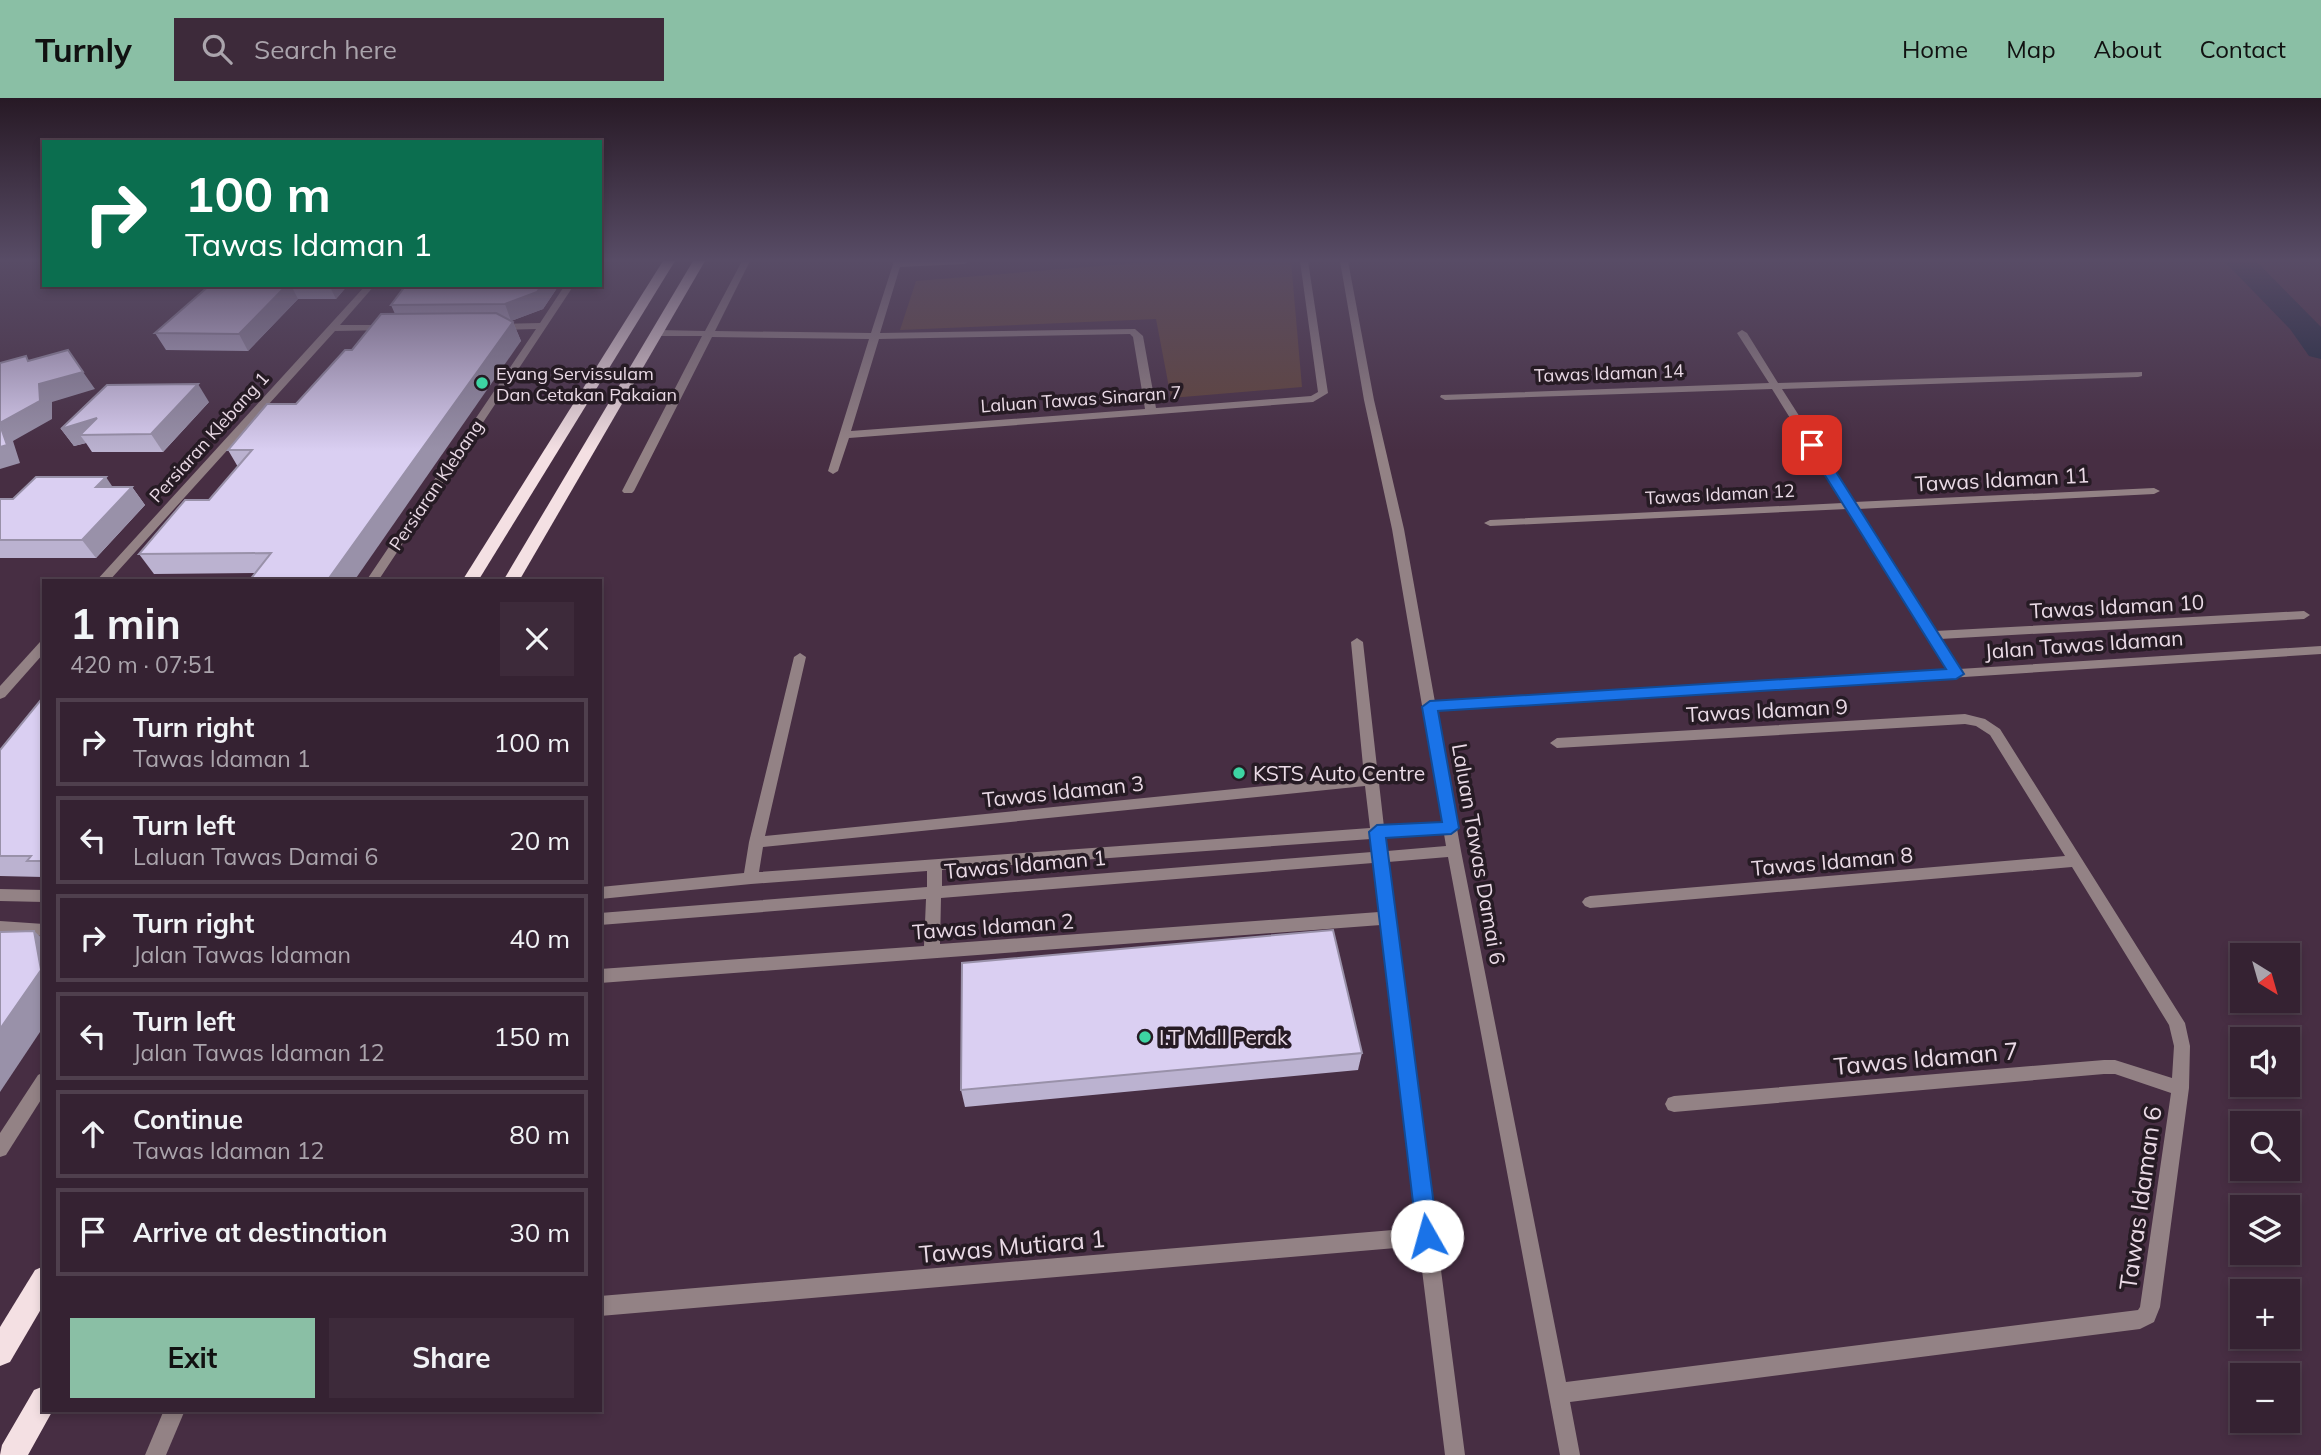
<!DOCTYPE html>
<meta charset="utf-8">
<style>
:root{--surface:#352232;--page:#3d2a3a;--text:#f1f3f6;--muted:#aaa4ac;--line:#4f3f4d;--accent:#8abfa5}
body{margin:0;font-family:Mulish,sans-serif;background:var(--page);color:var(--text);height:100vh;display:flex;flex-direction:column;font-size:26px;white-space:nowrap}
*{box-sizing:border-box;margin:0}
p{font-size:23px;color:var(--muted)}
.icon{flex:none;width:38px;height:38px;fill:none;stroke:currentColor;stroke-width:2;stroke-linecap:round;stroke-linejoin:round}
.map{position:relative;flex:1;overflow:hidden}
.details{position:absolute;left:42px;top:481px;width:560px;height:833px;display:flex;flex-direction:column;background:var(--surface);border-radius:0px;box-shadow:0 4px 10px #0003,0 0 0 2px var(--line)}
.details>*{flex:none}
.top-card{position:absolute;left:42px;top:42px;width:560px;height:147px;border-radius:0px;box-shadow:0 4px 10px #0003,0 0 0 2px var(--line);background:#0b6e4f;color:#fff;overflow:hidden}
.needle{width:46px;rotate:143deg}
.buttons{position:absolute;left:2230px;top:845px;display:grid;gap:14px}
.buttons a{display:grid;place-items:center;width:70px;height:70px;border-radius:0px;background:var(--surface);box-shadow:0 4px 10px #0003,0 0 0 2px var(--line);font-size:35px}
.pin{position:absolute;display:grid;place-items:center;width:60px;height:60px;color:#fff;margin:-30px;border-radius:14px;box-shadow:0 4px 10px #0006}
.me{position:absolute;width:77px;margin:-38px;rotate:353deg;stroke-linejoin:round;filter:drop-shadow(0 0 5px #0008)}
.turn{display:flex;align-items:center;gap:24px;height:147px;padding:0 28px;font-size:32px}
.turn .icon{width:91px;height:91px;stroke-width:2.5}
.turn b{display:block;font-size:49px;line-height:60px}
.round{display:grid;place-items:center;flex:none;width:74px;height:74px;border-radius:0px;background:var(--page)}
.head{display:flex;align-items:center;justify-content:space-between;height:119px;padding:0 28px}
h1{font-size:42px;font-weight:700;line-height:52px}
.primary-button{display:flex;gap:14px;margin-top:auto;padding:14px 28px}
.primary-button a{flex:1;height:80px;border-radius:0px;background:var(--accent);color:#111;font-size:28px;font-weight:700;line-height:80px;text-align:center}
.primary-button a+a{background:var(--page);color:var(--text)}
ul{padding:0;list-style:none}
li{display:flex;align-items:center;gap:21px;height:88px;margin:0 14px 10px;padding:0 14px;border:4px solid var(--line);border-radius:0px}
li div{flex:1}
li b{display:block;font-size:26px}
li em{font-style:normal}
header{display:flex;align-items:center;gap:42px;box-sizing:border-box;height:98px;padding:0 35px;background:var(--accent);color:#111}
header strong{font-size:33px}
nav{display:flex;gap:38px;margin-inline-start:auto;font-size:24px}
.search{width:490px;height:63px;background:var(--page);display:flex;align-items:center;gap:18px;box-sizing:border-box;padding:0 24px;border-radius:0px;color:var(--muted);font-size:26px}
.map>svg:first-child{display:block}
.green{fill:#604339}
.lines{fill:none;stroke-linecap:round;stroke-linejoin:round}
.river{fill:#1d273e;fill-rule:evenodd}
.minor{fill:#938285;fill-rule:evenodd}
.trunk{fill:#f4e0e3;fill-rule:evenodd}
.wall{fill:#bbb2d0}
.shaded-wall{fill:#9991a9}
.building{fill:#dacff2;stroke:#9991a9;stroke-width:2}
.route{fill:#1a73e8;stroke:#114b97;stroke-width:2}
.poi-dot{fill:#3dd4a3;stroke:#261b24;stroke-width:2.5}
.labels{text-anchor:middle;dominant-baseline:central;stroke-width:7;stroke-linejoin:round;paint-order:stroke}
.far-poi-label{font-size:18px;fill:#eadae6;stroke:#261b24;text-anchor:start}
.far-street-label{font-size:18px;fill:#eadae6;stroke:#261b24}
.street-label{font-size:21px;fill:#eadae6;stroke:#261b24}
.poi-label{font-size:21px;fill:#eadae6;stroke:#261b24;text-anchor:start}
.near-street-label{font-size:24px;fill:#eadae6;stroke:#261b24}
</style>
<header>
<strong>Turnly</strong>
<div class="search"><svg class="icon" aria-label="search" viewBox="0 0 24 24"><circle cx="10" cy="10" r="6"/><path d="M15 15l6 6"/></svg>Search here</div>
<nav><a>Home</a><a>Map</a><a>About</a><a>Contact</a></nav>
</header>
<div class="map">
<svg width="2321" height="1357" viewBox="0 0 2321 1357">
<rect width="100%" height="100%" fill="#472e43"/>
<polygon class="green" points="1162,163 1291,163 1302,289 1171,300 1156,221 900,232 916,183"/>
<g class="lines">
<polygon class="river" points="2224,163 2256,163 2321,229 2321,261 2309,258 2290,231"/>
<g class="minor">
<path d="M742 163H750L715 233 871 235 894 163H969L965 166 900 169 880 235 1135 231 1143 238 1156 310 1311 298 1318 294 1300 163H1308L1328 295 1313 304 849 340 838 373 833 376 828 373 869 241 712 239 634 393 632 395H624L622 393 702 238H659L654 235 659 232 705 233ZM1130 236 1133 239 1145 311 851 333 879 241Z"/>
<path d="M1340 163H1348L1374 302 1404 431 1435 604 1947 572 1847 411 1490 428 1484 425 1490 422 1843 405 1772 291 1445 302 1440 299 1441 297 1769 285 1737 235 1742 232 1747 235 1778 285 2142 274V278L2138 279 1782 291 1854 404 2154 390 2160 393 2154 396 1858 411 1935 533 2304 513 2310 517 2304 521 1940 541 1959 571 2321 548V556L1436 613 1461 753 1566 1284 2138 1212 2140 1209 2171 995 2115 976H2104L1674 1014 1668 1012 1665 1006 1668 1000 1674 998 2104 962H2115L2172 980 2174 948 2169 927 2072 769 1590 810 1585 808 1582 804 1585 800 1590 798 2065 758 1990 637 1976 628 1965 626 1557 650 1550 645 1557 640 1965 616 1985 621 2000 631 2185 925 2190 948 2189 990 2160 1209 2154 1224 2140 1231 1570 1304 1580 1357H1560L1448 759 1388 764 1465 1357H1445L1419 1148 600 1218V1198L1417 1130 1381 827 600 885V871L924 848 926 801 600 827V815L927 789V773L751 786 600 801V789L744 775 749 744 794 559 800 555 806 559 765 738 1364 678 1351 544 1357 540 1363 544 1378 678 1381 682 1379 685 1384 729 1442 725 1392 431 1364 302ZM1365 688 1370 730 759 774 763 749ZM1444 736 1446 748 1387 753 1385 740ZM1371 741 1372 754 942 788V772ZM1373 765 1379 814 940 846 941 800Z"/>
<polygon points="366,187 375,187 340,227 387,227 390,228 390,232 335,233 109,483 96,483"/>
<polygon points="565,187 574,187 378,483 366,483 536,231 498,232 493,229 498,226 540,225"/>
<polygon points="44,543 44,555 5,599 0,601 0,588 40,544"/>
<polygon points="0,791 44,792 44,804 0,803"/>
<polygon points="0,823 44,826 44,838 0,835"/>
<polygon points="44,974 44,997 6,1057 0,1059 0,1035 38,977"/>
<polygon points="164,1312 185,1312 166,1357 145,1357"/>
</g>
<g class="trunk">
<polygon points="663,163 675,163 478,483 462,483"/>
<polygon points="693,163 705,163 519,483 503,483"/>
<polygon points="44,1168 44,1206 10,1264 0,1268 0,1229 35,1172"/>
<polygon points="44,1288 44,1312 53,1312 28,1357 0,1357 2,1347 34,1292"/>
</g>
</g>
<g class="wall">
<polygon points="210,187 348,187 336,201 298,201 248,253 166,252 155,235"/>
<polygon points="403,187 559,187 543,211 511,223 513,224 521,243 255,475 154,476 139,456 209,402 238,369 228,352 296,306 352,252 395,216 391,207 404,190"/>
<polygon points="209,304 163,354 92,354 86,345 74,348 61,331"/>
<polygon points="112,389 132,389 145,407 96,460 0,460 0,401 13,401"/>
<polygon points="44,598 44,780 43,779 0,778 0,652"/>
<polygon points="1362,955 1358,972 965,1009 961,992"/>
</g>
<g class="shaded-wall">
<polygon points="287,187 291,187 298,201 248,253 239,236"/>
<polygon points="329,187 348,187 336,201"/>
<polygon points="542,187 559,187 543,211 511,223 505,206"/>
<polygon points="513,224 521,243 354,483 327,483"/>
<polygon points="83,274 95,291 52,304 52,321 13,343 20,365 0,371 0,325 39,286"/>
<polygon points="198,286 209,304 163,354 151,336"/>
<polygon points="97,320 80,337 86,345 74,348 61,331"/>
<polygon points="106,379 118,397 96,389"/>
<polygon points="132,389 145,407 96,460 82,442"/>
<polygon points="34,833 44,842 44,928 0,994 0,931"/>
</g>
<g class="building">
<polygon points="210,187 287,187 239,236 155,235"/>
<polygon points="406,187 542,187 537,194 505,206 391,207"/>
<polygon points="496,215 513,224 327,483 249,483 271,455 139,456 185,402 209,402 252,352 228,352 267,306 296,306 345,252 352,252 381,216"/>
<polygon points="68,252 83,274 39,286 40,303 0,325 0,265 26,258 28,263"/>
<polygon points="198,286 151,336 80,337 97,320 61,331 107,287"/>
<polygon points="0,327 7,347 0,349"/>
<polygon points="36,379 106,379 96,389 132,389 82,442 0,442 0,401 13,401"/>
<polygon points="44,598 44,763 27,763 31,758 0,758 0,652"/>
<polygon points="1333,832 1362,955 961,992 962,865"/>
<polygon points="34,833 41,872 0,931 0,834"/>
</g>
<linearGradient id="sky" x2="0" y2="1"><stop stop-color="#271925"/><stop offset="0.46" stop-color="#584c66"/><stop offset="1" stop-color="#584c66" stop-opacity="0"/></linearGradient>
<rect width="2321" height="353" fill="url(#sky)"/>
<polygon class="route" points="1812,343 1819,347 1964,576 1956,581 1438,613 1459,730 1451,736 1386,740 1438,1138 1435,1145 1427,1148 1420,1145 1417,1138 1369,734 1377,727 1442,724 1422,609 1430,603 1946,571 1806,347"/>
<g class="poi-dot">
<circle cx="482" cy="285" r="7"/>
<circle cx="1239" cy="675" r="7"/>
<circle cx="1145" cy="939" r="7"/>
</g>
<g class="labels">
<g class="far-poi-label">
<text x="496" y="275">Eyang Servissulam<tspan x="496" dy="21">Dan Cetakan Pakaian</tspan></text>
</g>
<g class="far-street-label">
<text transform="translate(1609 275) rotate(-2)">Tawas Idaman 14</text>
<text transform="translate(1081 301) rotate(-4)">Laluan Tawas Sinaran 7</text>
<text transform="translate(209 339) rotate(-48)">Persiaran Klebang 1</text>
<text transform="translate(436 387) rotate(-56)">Persiaran Klebang</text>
<text transform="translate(1720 396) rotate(-3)">Tawas Idaman 12</text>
</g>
<g class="street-label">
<text transform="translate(2002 381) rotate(-3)">Tawas Idaman 11</text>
<text transform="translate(2117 508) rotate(-3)">Tawas Idaman 10</text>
<text transform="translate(2084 546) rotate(-4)">Jalan Tawas Idaman</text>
<text transform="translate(1767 612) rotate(-3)">Tawas Idaman 9</text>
<text transform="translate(1063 693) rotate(-6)">Tawas Idaman 3</text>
<text transform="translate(1479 756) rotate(80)">Laluan Tawas Damai 6</text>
<text transform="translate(1832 763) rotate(-5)">Tawas Idaman 8</text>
<text transform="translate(1025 766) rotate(-5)">Tawas Idaman 1</text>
<text transform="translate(993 828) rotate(-4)">Tawas Idaman 2</text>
</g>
<g class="poi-label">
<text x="1253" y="675">KSTS Auto Centre</text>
<text x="1159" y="939">I.T Mall Perak</text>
</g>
<g class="near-street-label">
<text transform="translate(1926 960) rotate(-5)">Tawas Idaman 7</text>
<text transform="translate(2140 1100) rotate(-82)">Tawas Idaman 6</text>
<text transform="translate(1012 1148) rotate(-5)">Tawas Mutiara 1</text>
</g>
</g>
</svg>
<div class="buttons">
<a><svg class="needle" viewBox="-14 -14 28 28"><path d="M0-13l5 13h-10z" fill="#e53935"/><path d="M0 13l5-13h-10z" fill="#aaa4ac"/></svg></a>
<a><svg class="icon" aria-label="sound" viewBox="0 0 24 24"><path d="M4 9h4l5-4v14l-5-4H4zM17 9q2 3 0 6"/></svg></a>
<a><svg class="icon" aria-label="search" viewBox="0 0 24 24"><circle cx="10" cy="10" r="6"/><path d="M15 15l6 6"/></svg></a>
<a><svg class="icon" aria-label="layers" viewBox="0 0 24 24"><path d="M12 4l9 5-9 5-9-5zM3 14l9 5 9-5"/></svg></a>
<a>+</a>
<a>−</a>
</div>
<div class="pin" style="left:1812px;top:347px;background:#d93025"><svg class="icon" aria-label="arrive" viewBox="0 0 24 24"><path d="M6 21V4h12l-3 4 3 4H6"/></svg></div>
<svg class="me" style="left:1427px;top:1138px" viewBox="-20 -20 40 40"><circle r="19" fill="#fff"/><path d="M0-13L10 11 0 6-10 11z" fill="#1a73e8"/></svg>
<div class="top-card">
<div class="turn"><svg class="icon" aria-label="right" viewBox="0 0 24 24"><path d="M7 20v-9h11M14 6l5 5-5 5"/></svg><div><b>100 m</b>Tawas Idaman 1</div></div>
</div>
<section class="details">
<div class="head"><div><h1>1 min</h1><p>420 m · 07:51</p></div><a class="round"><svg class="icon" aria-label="close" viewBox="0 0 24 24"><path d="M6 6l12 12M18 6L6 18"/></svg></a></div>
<ul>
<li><svg class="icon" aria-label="right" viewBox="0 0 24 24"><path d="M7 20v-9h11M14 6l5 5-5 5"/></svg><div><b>Turn right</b><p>Tawas Idaman 1</p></div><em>100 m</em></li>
<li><svg class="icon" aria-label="left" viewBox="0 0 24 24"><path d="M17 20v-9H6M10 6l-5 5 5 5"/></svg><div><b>Turn left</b><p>Laluan Tawas Damai 6</p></div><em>20 m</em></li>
<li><svg class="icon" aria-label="right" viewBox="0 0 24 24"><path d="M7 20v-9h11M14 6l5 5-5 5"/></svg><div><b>Turn right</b><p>Jalan Tawas Idaman</p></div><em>40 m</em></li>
<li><svg class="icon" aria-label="left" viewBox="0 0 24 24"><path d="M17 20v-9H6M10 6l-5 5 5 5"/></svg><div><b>Turn left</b><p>Jalan Tawas Idaman 12</p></div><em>150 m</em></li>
<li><svg class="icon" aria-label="ahead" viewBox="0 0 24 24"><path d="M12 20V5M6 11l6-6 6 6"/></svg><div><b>Continue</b><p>Tawas Idaman 12</p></div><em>80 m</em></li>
<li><svg class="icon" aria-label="arrive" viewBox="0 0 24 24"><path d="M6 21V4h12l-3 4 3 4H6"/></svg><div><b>Arrive at destination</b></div><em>30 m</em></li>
</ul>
<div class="primary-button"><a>Exit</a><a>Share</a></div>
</section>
</div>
